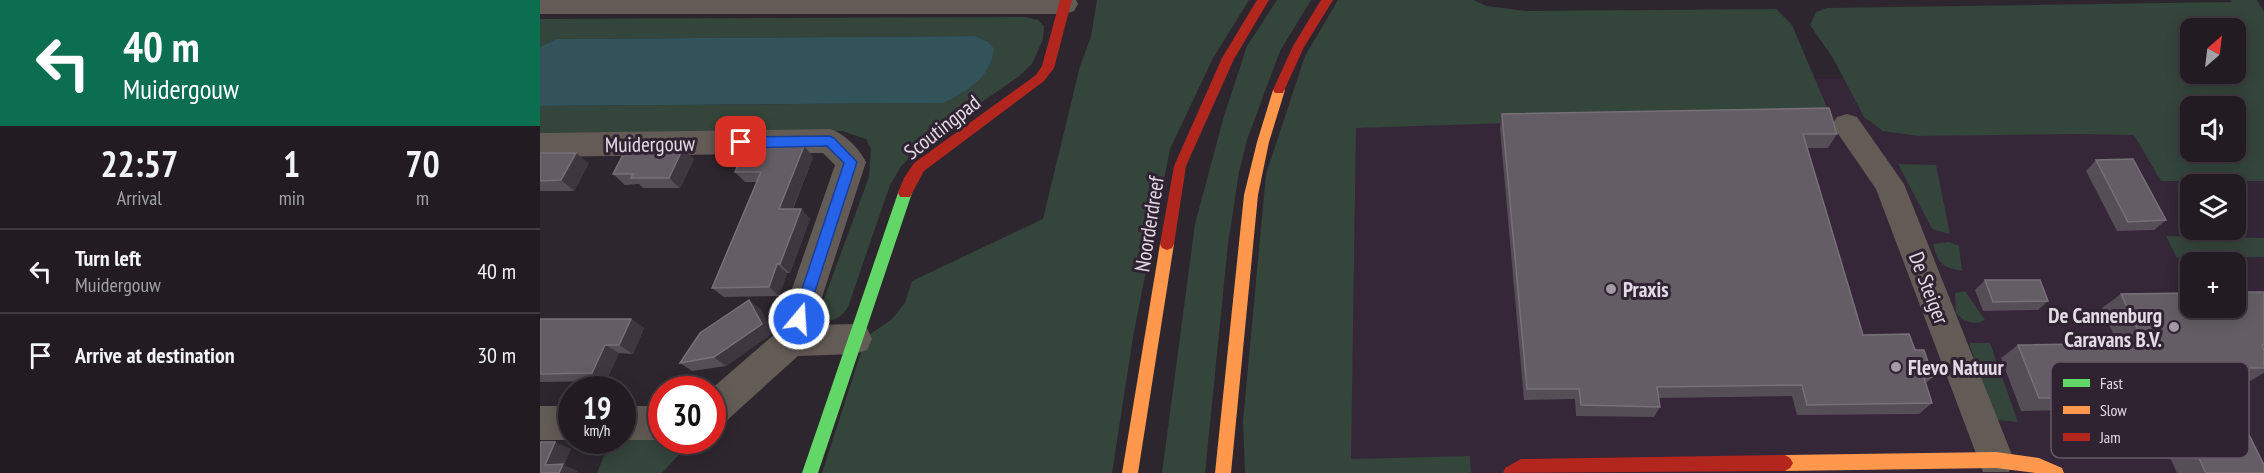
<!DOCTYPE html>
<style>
:root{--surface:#221c22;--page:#2a252a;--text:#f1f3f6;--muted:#a2a1a5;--line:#3f3a40}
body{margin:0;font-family:"PT Sans Narrow",sans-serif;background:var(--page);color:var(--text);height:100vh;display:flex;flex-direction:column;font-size:22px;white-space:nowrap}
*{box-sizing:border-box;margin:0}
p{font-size:20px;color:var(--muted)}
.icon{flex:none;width:33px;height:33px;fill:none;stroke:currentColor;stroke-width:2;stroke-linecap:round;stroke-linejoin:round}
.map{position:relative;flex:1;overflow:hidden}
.panel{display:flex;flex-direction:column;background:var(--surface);width:540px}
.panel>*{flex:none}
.top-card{background:#0b6e4f;color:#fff;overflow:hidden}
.needle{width:39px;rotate:28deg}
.controls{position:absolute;left:1640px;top:18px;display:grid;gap:12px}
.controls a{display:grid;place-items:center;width:66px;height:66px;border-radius:12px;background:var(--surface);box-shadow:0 3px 15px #0003,0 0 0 2px var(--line);font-size:30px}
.speed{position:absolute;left:18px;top:376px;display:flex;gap:12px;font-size:30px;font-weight:700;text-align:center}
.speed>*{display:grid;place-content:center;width:78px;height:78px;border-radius:50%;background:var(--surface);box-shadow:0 3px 15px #0003,0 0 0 2px var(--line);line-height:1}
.speed small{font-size:15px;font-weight:400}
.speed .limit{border:9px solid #d22;background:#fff;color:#111}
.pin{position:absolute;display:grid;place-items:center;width:51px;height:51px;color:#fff;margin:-26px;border-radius:12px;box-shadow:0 3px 9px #0006}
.me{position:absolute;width:66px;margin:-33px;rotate:18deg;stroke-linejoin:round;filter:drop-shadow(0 0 4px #0008)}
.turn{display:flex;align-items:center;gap:21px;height:126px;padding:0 24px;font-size:27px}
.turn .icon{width:78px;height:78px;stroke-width:2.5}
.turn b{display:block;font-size:42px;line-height:51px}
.eta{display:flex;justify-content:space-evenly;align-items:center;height:102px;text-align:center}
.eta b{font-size:36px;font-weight:600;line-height:42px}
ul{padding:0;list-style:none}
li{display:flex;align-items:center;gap:18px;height:84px;padding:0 24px;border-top:2px solid var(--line)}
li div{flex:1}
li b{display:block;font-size:22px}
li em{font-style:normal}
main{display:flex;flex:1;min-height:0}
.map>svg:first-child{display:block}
.built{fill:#352638;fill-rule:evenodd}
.green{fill:#34453c;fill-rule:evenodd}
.water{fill:#315359}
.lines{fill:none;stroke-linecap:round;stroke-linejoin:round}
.street{fill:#635b55;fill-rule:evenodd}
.fast{fill:#63d668;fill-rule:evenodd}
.slow{fill:#ff974d;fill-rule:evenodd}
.jam{fill:#b3261e;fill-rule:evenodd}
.wall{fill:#554e56}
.shaded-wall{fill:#3e373f}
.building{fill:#645d65;stroke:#787079;stroke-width:1.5}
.route{fill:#2563eb;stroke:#184099;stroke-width:1.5}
.poi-dot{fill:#a39ba4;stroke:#2f2332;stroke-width:2}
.labels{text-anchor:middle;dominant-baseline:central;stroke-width:6;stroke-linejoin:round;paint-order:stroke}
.street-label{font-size:21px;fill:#e2dae4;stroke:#2f2332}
.poi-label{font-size:21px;font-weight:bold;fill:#e2dae4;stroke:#2f2332;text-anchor:start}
.key{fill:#2f2332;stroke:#655a67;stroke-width:1.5}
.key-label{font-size:16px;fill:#e2dae4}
</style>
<main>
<section class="panel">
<div class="top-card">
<div class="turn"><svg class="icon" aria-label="left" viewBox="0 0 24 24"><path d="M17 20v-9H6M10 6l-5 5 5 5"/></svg><div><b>40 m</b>Muidergouw</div></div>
</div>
<div class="eta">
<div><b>22:57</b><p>Arrival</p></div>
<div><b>1</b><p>min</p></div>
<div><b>70</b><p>m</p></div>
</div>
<ul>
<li><svg class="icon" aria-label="left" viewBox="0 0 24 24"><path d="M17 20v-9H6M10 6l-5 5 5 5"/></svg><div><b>Turn left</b><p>Muidergouw</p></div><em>40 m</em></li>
<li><svg class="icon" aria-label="arrive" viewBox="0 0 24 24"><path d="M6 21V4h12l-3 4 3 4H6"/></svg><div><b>Arrive at destination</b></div><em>30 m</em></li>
</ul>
</section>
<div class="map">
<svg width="1724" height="473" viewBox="0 0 1724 473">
<rect width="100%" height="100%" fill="#2d262e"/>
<path class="built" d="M1724 78V473H792L818 80ZM1650 106H1695V152H1650ZM1650 184H1695V230H1650ZM1650 262H1695V308H1650Z"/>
<g class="green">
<polygon points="557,0 709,0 673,58 630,149 593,337 572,473 282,473 326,337 352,319 365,303 372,281 503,219 540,66 551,37"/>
<polygon points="737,0 771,0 740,51 707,140 699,172 688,244 665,473 622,473 655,224 684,116 707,46"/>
<polygon points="798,0 934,0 946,6 986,11 1236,9 1252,25 1291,117 1059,120 816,128 811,459 930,456 931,473 705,473 703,421 726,174 765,56"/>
<path d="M1691 0H1717L1724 12V181H1621L1594 135 1539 134 1378 136 1343 131 1324 117 1293 58 1270 25 1276 12 1287 8 1692 2ZM1650 28H1695V74H1650ZM1650 106H1695V152H1650Z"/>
<path d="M485 17 498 20 504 26 503 39 492 64 478 77 390 138 362 165 350 185 308 307C301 319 282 329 280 310L329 177 331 149 326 139 302 131 0 133V106L403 103 454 48 447 41 435 36 16 39 0 47V19Z"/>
<polygon points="1358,164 1396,165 1410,234 1392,229"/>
<polygon points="1626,236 1724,238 1724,257 1637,258"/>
<path d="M1409 242 1419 246 1422 271C1402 267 1398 264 1393 244Z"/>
<path d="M1425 291 1445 320C1434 326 1424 322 1416 313L1415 293Z"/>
<polygon points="1429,343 1450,343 1478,422 1455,420"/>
<polygon points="83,438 121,439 122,441 148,441 145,448 122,473 57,473 70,441 82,441"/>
</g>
<path class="water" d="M435 36 447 41 454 48C451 78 427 91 403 103L0 106V47L16 39Z"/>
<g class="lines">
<g class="street">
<polygon points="0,0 536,0 538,4 534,11 525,14 0,14"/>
<polygon points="1307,114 1317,117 1364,184 1474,460 1469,472 1443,472 1336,189 1292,125 1297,117"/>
<path d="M290 129C305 134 319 148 326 162L273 325 315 324 327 328 332 339 327 350 315 354 258 356 184 423 172 427V390H170L237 332 295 165 283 153 0 157V133Z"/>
<rect x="0" y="406" width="32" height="34"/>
<rect x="82" y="406" width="40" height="34"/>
</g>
<polygon class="fast" points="365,188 370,189 372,193 278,473 262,473 358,193 360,189"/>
<g class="slow">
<polygon points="739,85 745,90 729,142 718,195 691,473 675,473 704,195 717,142 733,90"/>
<polygon points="627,238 632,240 634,244 598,473 582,473 620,244 622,240"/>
<polygon points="1456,452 1499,458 1522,468 1524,473 1495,473 1456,468 1245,471 1240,468 1237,463 1240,458 1245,455"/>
</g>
<g class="jam">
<polygon points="520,0 532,0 514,68 504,81 384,171 370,197 360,197 358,193 364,178 374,163 496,75 502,66"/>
<polygon points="717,0 729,0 694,59 646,166 634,244 632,248 627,250 622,248 620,244 634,166 682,58"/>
<polygon points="781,0 793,0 764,47 743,93 735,93 733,90 753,46"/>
<polygon points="1245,455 1250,458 1253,463 1250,468 1245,471 963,473 965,468 981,459"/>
</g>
</g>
<g class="wall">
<polygon points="962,114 1297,134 1288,148 1267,148 1323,335 1375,350 1393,377 1386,383 1392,403 1379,414 1257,415 1252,396 1118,398 1120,407 1114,417 1036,416 1035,399 984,400 960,129"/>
<polygon points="0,153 49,163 34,191 0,191"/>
<polygon points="273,157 253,209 261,209 270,219 250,273 247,273 239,296 184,297 172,288 217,182 205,182 195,172"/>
<polygon points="154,159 140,188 103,188 99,184 85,185 73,174"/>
<polygon points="1556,160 1626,220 1614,230 1577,231 1546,171"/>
<polygon points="1445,280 1508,301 1498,310 1443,311 1435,290"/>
<polygon points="1724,292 1724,373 1710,381 1682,381 1724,473 1637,473 1608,409 1481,411 1461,358 1478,345 1577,343 1562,308 1581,294"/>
<polygon points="220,309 233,333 186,366 152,371 140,363"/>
<polygon points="0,319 91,319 104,328 93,354 79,353 66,381 0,382"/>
</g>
<g class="shaded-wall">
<polygon points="264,146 273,157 249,218 239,209"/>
<polygon points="143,148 154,159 140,188 129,178"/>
<polygon points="36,153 49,163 34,191 21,180"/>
<polygon points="261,209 270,219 250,273 240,264"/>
<polygon points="237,264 247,273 239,296 229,287"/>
<polygon points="209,300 220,309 233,333 186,366 174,357"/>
<polygon points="91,319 104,328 93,354 79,345"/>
<polygon points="65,345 79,353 66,381 52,373"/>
<polygon points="15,442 31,449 24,465 38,471 37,473 19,473 5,465"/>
</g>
<g class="building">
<polygon points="1289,108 1297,134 1263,134 1323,335 1369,334 1375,350 1384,350 1393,377 1384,378 1392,403 1267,405 1262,385 1117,387 1120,407 1041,405 1039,389 987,389 962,114"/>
<polygon points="264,146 239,209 261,209 240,264 237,264 229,287 172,288 221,172 195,172 205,147"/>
<polygon points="143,148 129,178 91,178 93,174 73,174 86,149"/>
<polygon points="0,153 36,153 21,180 0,181"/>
<polygon points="1593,159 1626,220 1588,222 1556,160"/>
<polygon points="1445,280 1500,280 1508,301 1453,302"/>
<polygon points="1695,292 1724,292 1724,345 1722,345 1724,350 1724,368 1676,368 1724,465 1724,473 1666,473 1630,397 1499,398 1478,345 1604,343 1581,294 1650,293 1650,308 1695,308"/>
<polygon points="209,300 222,324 174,357 140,363 160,333"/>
<polygon points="0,319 91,319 79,345 65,345 52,373 0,374"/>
<polygon points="0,442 15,442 5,465 23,464 19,473 0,473"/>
</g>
<polygon class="route" points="290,136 294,138 317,162 266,319 264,323 259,325 254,323 252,319 304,163 287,146 201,148 194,142 201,137"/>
<g class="poi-dot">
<circle cx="1071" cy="289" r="6"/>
<circle cx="1634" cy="327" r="6"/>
<circle cx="1356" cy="367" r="6"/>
</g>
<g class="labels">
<g class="street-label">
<text transform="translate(402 127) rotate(-38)">Scoutingpad</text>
<text transform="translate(110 144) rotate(-1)">Muidergouw</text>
<text transform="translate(609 224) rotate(-81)">Noorderdreef</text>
<text transform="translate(1389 288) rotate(69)">De Steiger</text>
</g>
<g class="poi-label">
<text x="1083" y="289">Praxis</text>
<text x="1622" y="315" text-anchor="end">De Cannenburg<tspan x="1622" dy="24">Caravans B.V.</tspan></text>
<text x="1368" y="367">Flevo Natuur</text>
</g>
</g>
<rect x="1511" y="362" width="198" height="96" rx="9" class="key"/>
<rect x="1523" y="379" width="27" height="8" fill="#63d668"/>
<rect x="1523" y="406" width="27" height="8" fill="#ff974d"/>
<rect x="1523" y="433" width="27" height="8" fill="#b3261e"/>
<g class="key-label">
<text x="1560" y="389">Fast</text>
<text x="1560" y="416">Slow</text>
<text x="1560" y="443">Jam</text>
</g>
</svg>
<div class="controls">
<a><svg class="needle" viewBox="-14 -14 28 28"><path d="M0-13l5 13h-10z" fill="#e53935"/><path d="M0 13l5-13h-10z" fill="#a2a1a5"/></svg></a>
<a><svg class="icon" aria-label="sound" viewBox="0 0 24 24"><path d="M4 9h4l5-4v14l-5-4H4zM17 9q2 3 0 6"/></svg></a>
<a><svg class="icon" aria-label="layers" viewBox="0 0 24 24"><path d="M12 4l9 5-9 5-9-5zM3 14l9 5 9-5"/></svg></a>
<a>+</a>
</div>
<div class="speed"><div>19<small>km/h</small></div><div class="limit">30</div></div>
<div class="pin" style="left:201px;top:142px;background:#d93025"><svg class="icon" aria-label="arrive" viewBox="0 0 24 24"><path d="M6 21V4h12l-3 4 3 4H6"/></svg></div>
<svg class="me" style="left:259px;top:319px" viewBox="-20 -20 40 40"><circle r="17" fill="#2563eb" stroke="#fff" stroke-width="3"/><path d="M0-11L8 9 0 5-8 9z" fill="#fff"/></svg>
</div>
</main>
